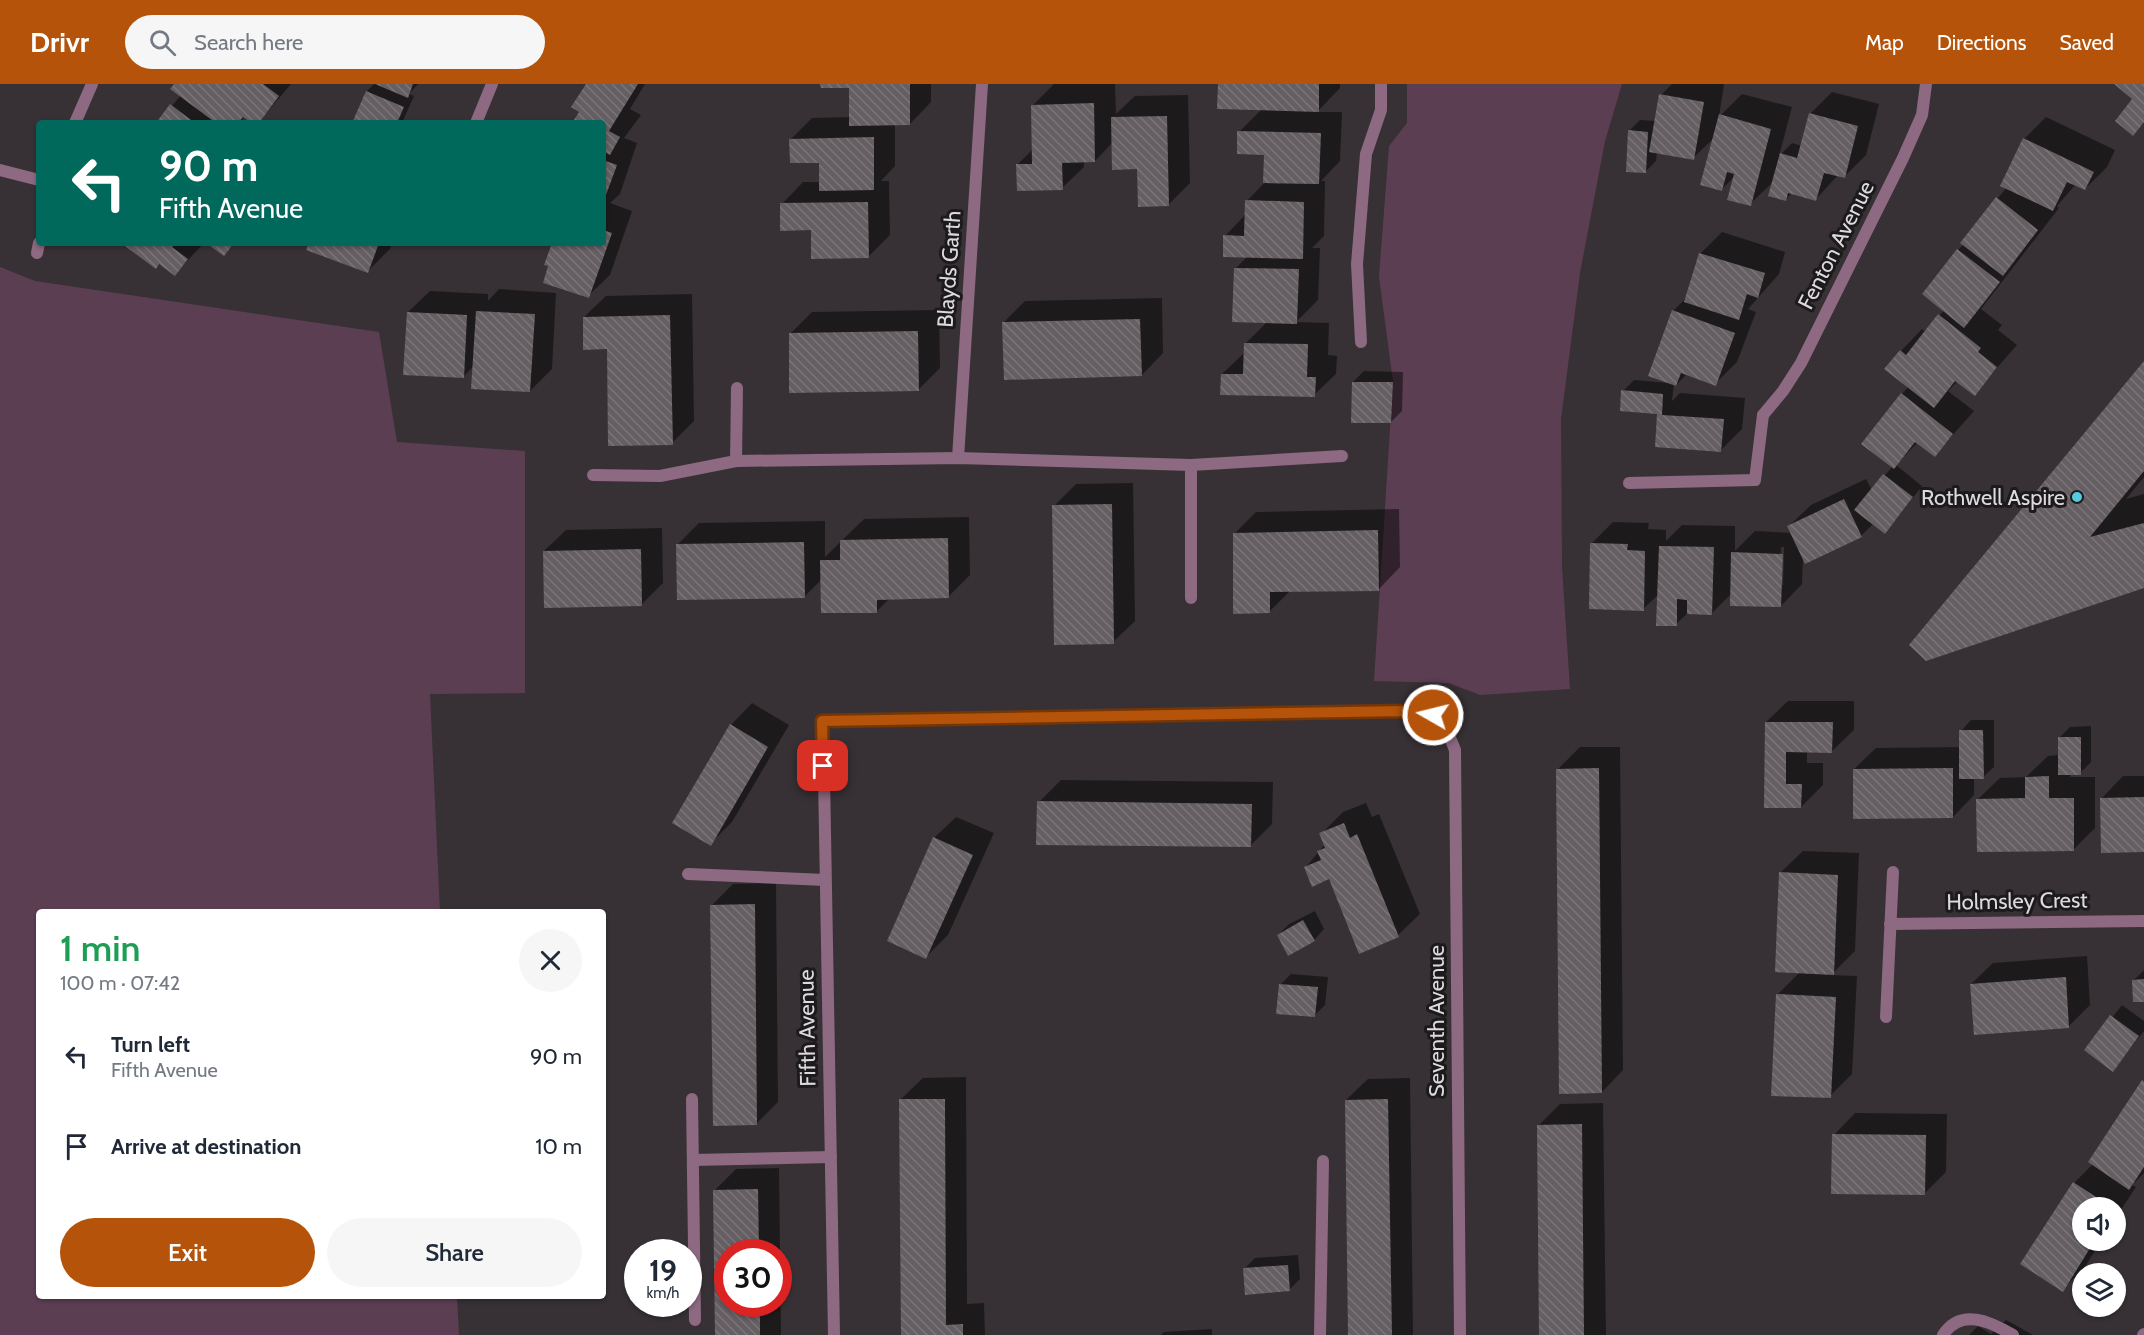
<!DOCTYPE html>
<meta charset="utf-8">
<style>
:root{--surface:#fff;--page:#f6f6f7;--text:#1f2937;--muted:#747a83;--accent:#b45309}
body{margin:0;font-family:Cabin,sans-serif;background:var(--page);color:var(--text);height:100vh;display:flex;flex-direction:column;font-size:22px;white-space:nowrap}
*{box-sizing:border-box;margin:0}
p{font-size:20px;color:var(--muted)}
.icon{flex:none;width:33px;height:33px;fill:none;stroke:currentColor;stroke-width:2;stroke-linecap:round;stroke-linejoin:round}
.map{position:relative;flex:1;overflow:hidden}
.side{position:absolute;left:36px;top:825px;width:570px;height:390px;display:flex;flex-direction:column;background:var(--surface);border-radius:6px;box-shadow:0 2px 4px #0004}
.side>*{flex:none}
.hud{position:absolute;left:36px;top:36px;width:570px;height:126px;border-radius:6px;box-shadow:0 2px 4px #0004;background:#00695c;color:#fff;overflow:hidden}
.fabs{position:absolute;left:2072px;top:1113px;display:grid;gap:12px}
.fabs a{display:grid;place-items:center;width:54px;height:54px;border-radius:50%;background:var(--surface);box-shadow:0 2px 4px #0004;font-size:30px}
.speed{position:absolute;left:624px;top:1155px;display:flex;gap:12px;font-size:30px;font-weight:700;text-align:center}
.speed>*{display:grid;place-content:center;width:78px;height:78px;border-radius:50%;background:var(--surface);box-shadow:0 2px 4px #0004;line-height:1}
.speed small{font-size:15px;font-weight:400}
.speed .limit{border:9px solid #d22;background:#fff;color:#111}
.pin{position:absolute;display:grid;place-items:center;width:51px;height:51px;color:#fff;margin:-26px;border-radius:12px;box-shadow:0 3px 9px #0006}
.me{position:absolute;width:66px;margin:-33px;rotate:278deg;stroke-linejoin:round;filter:drop-shadow(0 0 4px #0008)}
.turn{display:flex;align-items:center;gap:21px;height:126px;padding:0 24px;font-size:27px}
.turn .icon{width:78px;height:78px;stroke-width:2.5}
.turn b{display:block;font-size:42px;line-height:51px}
.round{display:grid;place-items:center;flex:none;width:63px;height:63px;border-radius:32px;background:var(--page)}
.summary{display:flex;align-items:center;justify-content:space-between;height:102px;padding:0 24px}
h1{font-size:36px;font-weight:600;line-height:45px;color:#1e9e55}
.cta{display:flex;gap:12px;margin-top:auto;padding:12px 24px}
.cta a{flex:1;height:69px;border-radius:36px;background:var(--accent);color:#fff;font-size:24px;font-weight:600;line-height:69px;text-align:center}
.cta a+a{background:var(--page);color:var(--text)}
ul{padding:0;list-style:none}
li{display:flex;align-items:center;gap:18px;height:90px;padding:0 24px}
li div{flex:1}
li b{display:block;font-size:22px}
li em{font-style:normal}
header{display:flex;align-items:center;gap:36px;box-sizing:border-box;height:84px;padding:0 30px;background:var(--accent);color:#fff}
header strong{font-size:28px}
nav{display:flex;gap:33px;margin-inline-start:auto;font-size:21px}
.search{width:420px;height:54px;background:var(--page);display:flex;align-items:center;gap:15px;box-sizing:border-box;padding:0 21px;border-radius:33px;color:var(--muted);font-size:22px}
.map>svg:first-child{display:block}
.green{fill:#5c3e53}
.shadow{fill:#0007;fill-rule:evenodd}
.building{fill:url(#building-back-hatch)}
.lines{fill:none;stroke-linecap:round;stroke-linejoin:round}
.service{stroke:#8d6982;stroke-width:12}
.minor{stroke:#8d6982;stroke-width:12}
.tertiary{stroke:#8d6982;stroke-width:12}
.route-casing{stroke:#753606;stroke-width:15}
.route{stroke:#b45309;stroke-width:10}
.poi-dot{fill:#54cadc;stroke:#1c1a1c;stroke-width:2}
.labels{text-anchor:middle;dominant-baseline:central;stroke-width:6;stroke-linejoin:round;paint-order:stroke}
.street-label{font-size:22px;fill:#dddadc;stroke:#1c1a1c}
.poi-label{font-size:22px;fill:#dddadc;stroke:#1c1a1c;text-anchor:end}
</style>
<header>
<strong>Drivr</strong>
<div class="search"><svg class="icon" aria-label="search" viewBox="0 0 24 24"><circle cx="10" cy="10" r="6"/><path d="M15 15l6 6"/></svg>Search here</div>
<nav><a>Map</a><a>Directions</a><a>Saved</a></nav>
</header>
<div class="map">
<svg width="2144" height="1251" viewBox="0 0 2144 1251">
<defs>
<pattern id="building-back-hatch" width="6" height="6" patternUnits="userSpaceOnUse" patternTransform="scale(1.5)"><rect width="6" height="6" fill="#655f63"/><path d="M-1 5l2 2M0 0l6 6M5-1l2 2" fill="none" stroke="#7b7579"/></pattern>
</defs>
<rect width="100%" height="100%" fill="#373135"/>
<g class="green">
<polygon points="1407,0 1622,0 1605,57 1580,189 1561,335 1562,483 1570,605 1480,611 1449,599 1374,597 1393,298 1379,193 1389,62 1407,39"/>
<polygon points="0,183 35,197 379,248 397,358 525,367 525,609 430,610 440,828 39,828 39,1212 457,1212 459,1251 0,1251"/>
</g>
<g class="shadow">
<polygon points="176,0 291,0 258,39 245,32 242,36 246,39 158,39 181,11"/>
<polygon points="374,0 418,0 409,10 414,12 402,39 354,39 367,7"/>
<polygon points="587,0 645,0 630,25 641,31 624,54 637,59 620,110 610,119 632,127 610,191 588,212 553,159 603,159 603,39 574,39 581,28"/>
<polygon points="822,0 931,0 931,18 910,40 895,40 895,82 881,97 889,97 890,151 868,173 812,145 782,120 803,98 820,98 820,77 791,55 812,34 851,33 850,3"/>
<polygon points="1054,0 1115,0 1116,30 1135,12 1188,11 1190,99 1168,121 1138,83 1113,58 1095,77 1084,77 1084,83 1062,104 1017,81 1033,65 1032,22"/>
<polygon points="1219,0 1340,0 1340,4 1317,28 1342,28 1340,77 1321,97 1325,97 1324,152 1312,164 1320,164 1318,216 1296,238 1329,239 1328,271 1337,272 1336,290 1314,311 1222,290 1244,269 1245,260 1267,238 1235,185 1248,172 1225,152 1246,130 1247,117 1264,99 1265,70 1239,48 1262,25"/>
<polygon points="1672,0 1724,0 1719,33 1742,10 1792,23 1779,72 1792,59 1802,62 1810,30 1832,8 1879,20 1866,71 1844,93 1838,91 1816,115 1792,109 1786,115 1774,97 1750,120 1735,92 1722,105 1715,53 1693,74 1657,68 1656,77 1645,88 1629,47 1640,36 1656,37 1661,11"/>
<path d="M2046 33 2115 66 2107 83 2085 105 2076 100 2057 122 2059 124 1981 225 2002 241 1998 246 2017 261 1974 310 1958 297 1948 307 1974 327 1935 371 1918 358 1896 381 1922 402 1895 437 1885 448 1874 439 1861 452 1803 473 1802 500 1781 522 1732 509 1712 529H1688L1676 540 1659 510 1643 525 1592 459 1613 438 1649 439 1648 445 1666 446V457L1682 441 1735 442V467L1755 447 1792 449 1789 442 1811 421 1866 395 1872 406 1893 382 1902 310 1909 302 1901 267 1922 245 1926 248 1944 226 1958 166 1964 160 1962 158 2007 103 2024 55ZM1781 463H1784L1783 501H1780Z"/>
<polygon points="1722,148 1785,168 1779,190 1748,225 1756,228 1737,278 1715,300 1687,290 1676,301 1674,300 1672,317 1680,309 1745,314 1742,345 1720,367 1623,307 1634,296 1670,299 1673,227 1687,213 1700,170"/>
<polygon points="124,159 204,159 175,190"/>
<polygon points="310,159 392,159 390,165 368,187"/>
<polygon points="499,205 556,209 552,285 530,307 474,282 463,293 408,228 430,207 488,210 488,217"/>
<polygon points="692,210 694,337 672,359 608,263 584,233 606,212"/>
<polygon points="1162,214 1163,269 1142,291 1003,239 1025,217"/>
<polygon points="939,226 940,284 918,306 790,250 812,228"/>
<polygon points="2144,279 2144,393 2126,415 2144,410 2144,502 1911,561"/>
<polygon points="1364,287 1403,288 1402,327 1391,338 1353,298"/>
<polygon points="1133,399 1135,537 1113,558 1054,422 1076,400"/>
<polygon points="1399,425 1400,483 1379,505 1291,506 1269,528 1234,450 1256,428"/>
<polygon points="969,433 970,491 948,513 890,514 877,527 822,495 804,513 677,461 699,439 825,437 825,473 864,435"/>
<polygon points="662,444 663,499 641,521 544,467 566,446"/>
<polygon points="1788,617 1854,617 1854,646 1832,667 1807,667 1807,679 1823,679 1823,701 1801,723 1765,723 1766,638"/>
<polygon points="752,619 789,641 732,738 710,760 731,641"/>
<polygon points="1971,636 1994,636 1994,683 1983,693 1974,694 1974,711 1953,733 1854,685 1876,664 1961,663 1961,647"/>
<polygon points="2091,642 2091,678 2080,689 2070,689 2070,693 2095,693 2095,744 2073,766 1978,715 2000,694 2026,693 2048,672 2059,671 2059,654 2070,643"/>
<polygon points="1580,663 1620,663 1623,986 1602,1008 1558,685"/>
<polygon points="2123,692 2144,692 2144,767 2102,714"/>
<polygon points="1061,696 1273,698 1272,740 1250,762 1039,718"/>
<polygon points="1366,719 1372,733 1379,730 1420,830 1398,851 1360,868 1330,793 1306,783 1325,760 1321,750 1343,728"/>
<polygon points="956,733 994,749 948,851 926,873 934,754"/>
<polygon points="1803,767 1859,769 1855,867 1831,891 1857,892 1852,990 1830,1012 1777,911 1800,888 1781,788"/>
<polygon points="776,799 778,1018 756,1040 711,822 733,800"/>
<polygon points="1315,827 1324,845 1314,856 1278,851 1289,840"/>
<polygon points="2087,872 2090,921 2069,942 1971,900 1993,879"/>
<polygon points="2144,886 2144,916 2133,897"/>
<polygon points="1291,890 1328,893 1325,921 1315,931 1280,901"/>
<polygon points="2122,921 2144,937 2144,947 2113,986 2087,966"/>
<polygon points="966,993 967,1220 984,1219 985,1251 902,1251 901,1015 923,994"/>
<polygon points="1410,994 1413,1251 1349,1251 1346,1016 1368,995"/>
<polygon points="2144,995 2144,1089 2132,1101 2136,1103 2115,1135 2115,1124 2082,1124 2082,1156 2102,1156 2084,1184 2062,1206 2074,1099 2093,1080"/>
<polygon points="1603,1019 1606,1251 1540,1251 1538,1042 1560,1020"/>
<polygon points="1855,1029 1947,1030 1946,1088 1924,1110 1834,1051"/>
<path d="M779 1084 781 1251H716L715 1106 736 1085ZM728 1168H778V1220H728Z"/>
<polygon points="1298,1171 1300,1195 1289,1206 1244,1185 1255,1174"/>
<polygon points="2006,1236 2033,1251 1969,1251 1978,1242 1991,1250"/>
<polygon points="1212,1245 1212,1251 1161,1251 1164,1248"/>
</g>
<g class="building">
<polygon points="174,0 263,0 279,12 259,39 252,39 243,33 238,39 216,39 170,5"/>
<polygon points="375,0 413,0 408,14"/>
<polygon points="586,0 638,0 609,47 620,53 610,71 603,67 603,39 572,39 579,28 571,23"/>
<polygon points="820,0 910,0 910,41 849,42 849,4 821,4"/>
<polygon points="1218,0 1319,0 1319,28 1217,25"/>
<polygon points="2114,0 2144,0 2144,38 2133,52 2115,37 2132,15"/>
<polygon points="366,7 404,23 397,39 352,39"/>
<polygon points="1659,10 1704,18 1694,76 1649,68"/>
<polygon points="1094,19 1095,78 1062,79 1063,106 1017,107 1016,80 1032,80 1031,21"/>
<polygon points="170,20 195,39 156,39"/>
<polygon points="1809,29 1858,42 1845,94 1824,89 1816,117 1788,109 1786,117 1768,112 1780,69 1797,74"/>
<polygon points="1719,30 1771,45 1751,122 1727,116 1734,90 1727,88 1722,107 1700,101"/>
<polygon points="1167,32 1169,122 1138,123 1137,85 1112,86 1111,33"/>
<polygon points="1628,46 1648,48 1646,89 1626,88"/>
<polygon points="1237,47 1321,49 1319,100 1263,99 1264,71 1237,70"/>
<polygon points="874,53 874,106 819,107 819,79 790,79 789,55"/>
<polygon points="2023,54 2094,88 2085,106 2067,98 2053,127 2000,102"/>
<polygon points="603,76 617,81 603,119"/>
<polygon points="1996,113 2038,146 2003,192 1960,159"/>
<polygon points="1245,116 1304,118 1303,175 1223,173 1223,151 1244,152"/>
<polygon points="868,118 869,174 811,175 811,146 780,147 780,119"/>
<polygon points="603,146 612,149 589,214 543,199 548,182 544,181 552,159 603,159"/>
<polygon points="121,159 175,159 172,163 188,175 175,192 159,180 156,185"/>
<polygon points="206,159 234,159 224,172"/>
<polygon points="309,159 379,159 368,189 306,166"/>
<polygon points="1957,165 2000,198 1964,244 1922,210"/>
<polygon points="1699,169 1765,189 1758,214 1747,210 1739,236 1684,218"/>
<polygon points="1234,184 1299,185 1297,240 1232,238"/>
<polygon points="1672,226 1735,249 1716,302 1681,289 1676,302 1648,292"/>
<polygon points="476,227 535,230 530,308 471,305"/>
<polygon points="407,228 467,231 464,294 403,291"/>
<polygon points="1938,230 1981,264 1978,268 1997,283 1975,312 1955,297 1934,324 1884,285 1900,266 1906,271"/>
<polygon points="670,231 673,361 608,362 607,265 583,266 583,233"/>
<polygon points="1140,235 1142,292 1004,296 1002,238"/>
<polygon points="918,247 919,307 789,309 789,249"/>
<polygon points="1244,259 1308,260 1307,293 1316,293 1315,313 1220,311 1221,290 1243,290"/>
<polygon points="2144,277 2144,387 2090,453 2144,439 2144,504 1926,577 1909,561"/>
<polygon points="1352,298 1393,298 1391,339 1351,339"/>
<polygon points="1621,306 1663,310 1662,331 1724,335 1721,368 1655,363 1657,330 1620,327"/>
<polygon points="1901,309 1953,350 1935,373 1915,358 1894,385 1861,360"/>
<polygon points="1883,390 1913,413 1885,450 1854,426"/>
<polygon points="1844,415 1862,453 1805,480 1787,442"/>
<polygon points="1112,420 1114,560 1054,561 1052,421"/>
<polygon points="1378,446 1379,507 1270,508 1270,529 1233,530 1233,449"/>
<polygon points="948,454 949,514 877,516 877,529 821,529 820,476 840,476 840,456"/>
<polygon points="804,458 805,514 677,516 676,460"/>
<polygon points="1590,459 1628,460 1627,466 1645,467 1644,527 1589,525"/>
<polygon points="1659,462 1714,463 1712,531 1687,530 1687,516 1677,515 1677,542 1656,542"/>
<polygon points="641,465 642,522 544,524 543,467"/>
<polygon points="1731,468 1783,470 1781,523 1730,522"/>
<polygon points="1765,638 1833,638 1832,669 1786,668 1786,700 1802,700 1801,724 1764,724"/>
<polygon points="730,640 768,663 711,762 672,739"/>
<polygon points="1959,646 1983,646 1984,695 1959,695"/>
<rect x="2058" y="653" width="23" height="38"/>
<polygon points="1599,684 1602,1009 1559,1010 1556,685"/>
<polygon points="1953,684 1953,734 1853,735 1853,685"/>
<polygon points="2049,692 2049,714 2074,714 2074,767 1977,768 1976,715 2025,714 2025,693"/>
<polygon points="2144,713 2144,768 2101,769 2100,714"/>
<polygon points="1037,717 1252,720 1251,763 1036,761"/>
<polygon points="1344,739 1350,754 1357,750 1399,853 1359,870 1329,795 1312,803 1304,783 1321,776 1317,767 1325,764 1319,749"/>
<polygon points="933,753 973,771 926,875 887,857"/>
<polygon points="1779,788 1838,791 1834,891 1775,888"/>
<polygon points="755,820 757,1041 713,1042 710,821"/>
<polygon points="1303,836 1315,857 1288,872 1277,851"/>
<polygon points="2066,893 2069,944 1974,951 1970,900"/>
<polygon points="2144,895 2144,918 2133,918 2132,896"/>
<polygon points="1279,900 1318,903 1315,933 1276,930"/>
<polygon points="1776,910 1836,913 1831,1014 1771,1012"/>
<polygon points="2110,931 2139,952 2113,988 2084,966"/>
<polygon points="2142,996 2144,997 2144,1083 2129,1106 2088,1078"/>
<polygon points="899,1015 945,1015 946,1241 963,1240 963,1251 901,1251"/>
<polygon points="1388,1015 1392,1251 1348,1251 1345,1016"/>
<polygon points="1582,1040 1584,1251 1539,1251 1537,1041"/>
<polygon points="1832,1050 1926,1051 1925,1111 1831,1110"/>
<polygon points="2073,1098 2113,1124 2082,1124 2082,1156 2095,1156 2063,1208 2020,1180"/>
<polygon points="758,1105 759,1168 728,1168 728,1220 760,1220 760,1251 715,1251 713,1106"/>
<polygon points="1288,1181 1290,1207 1245,1211 1243,1184"/>
</g>
<g class="lines">
<g class="service">
<polyline points="1361,258 1357,180 1366,70 1381,26 1381,0"/>
<polyline points="1629,399 1755,396 1763,331"/>
<polyline points="688,790 825,796"/>
<polyline points="692,1015 695,1236"/>
<polyline points="693,1076 831,1073"/>
<polyline points="1320,1251 1323,1077"/>
<path d="M1943 1251C1961 1223 1991 1238 2013 1251"/>
</g>
<g class="minor">
<polyline points="75,39 92,0"/>
<polyline points="476,39 492,0"/>
<polyline points="0,86 39,96"/>
<polyline points="37,169 39,159"/>
<polyline points="1763,331 1783,307 1801,279 1903,74 1922,31 1926,0"/>
<polyline points="958,374 982,0"/>
<polyline points="736,377 737,304"/>
<polyline points="1191,381 1191,514"/>
<polyline points="593,391 660,392 736,377 958,374 1191,381 1342,372"/>
<polyline points="1890,840 2144,837"/>
<polyline points="1886,933 1893,788"/>
<path d="M834 1251 823 637 1405 627C1438 631 1443 635 1455 666L1460 1251"/>
</g>
<polyline class="tertiary" points="2143,1251 2144,1250"/>
</g>
<g class="lines">
<defs>
<polyline id="route" points="823,682 822,637 1405,627 1433,631"/>
</defs>
<use href="#route" class="route-casing"/>
<use href="#route" class="route"/>
</g>
<circle class="poi-dot" cx="2077" cy="413" r="6"/>
<g class="labels">
<g class="street-label">
<text transform="translate(1836 161) rotate(-63)">Fenton Avenue</text>
<text transform="translate(949 185) rotate(-86)">Blayds Garth</text>
<text transform="translate(2017 817) rotate(-1)">Holmsley Crest</text>
<text transform="translate(1436 937) rotate(-90)">Seventh Avenue</text>
<text transform="translate(807 944) rotate(-91)">Fifth Avenue</text>
</g>
<g class="poi-label">
<text x="2065" y="413">Rothwell Aspire</text>
</g>
</g>
</svg>
<div class="fabs">
<a><svg class="icon" aria-label="sound" viewBox="0 0 24 24"><path d="M4 9h4l5-4v14l-5-4H4zM17 9q2 3 0 6"/></svg></a>
<a><svg class="icon" aria-label="layers" viewBox="0 0 24 24"><path d="M12 4l9 5-9 5-9-5zM3 14l9 5 9-5"/></svg></a>
</div>
<div class="speed"><div>19<small>km/h</small></div><div class="limit">30</div></div>
<div class="pin" style="left:823px;top:682px;background:#d93025"><svg class="icon" aria-label="arrive" viewBox="0 0 24 24"><path d="M6 21V4h12l-3 4 3 4H6"/></svg></div>
<svg class="me" style="left:1433px;top:631px" viewBox="-20 -20 40 40"><circle r="17" fill="#b45309" stroke="#fff" stroke-width="3"/><path d="M0-11L8 9 0 5-8 9z" fill="#fff"/></svg>
<div class="hud">
<div class="turn"><svg class="icon" aria-label="left" viewBox="0 0 24 24"><path d="M17 20v-9H6M10 6l-5 5 5 5"/></svg><div><b>90 m</b>Fifth Avenue</div></div>
</div>
<section class="side">
<div class="summary"><div><h1>1 min</h1><p>100 m · 07:42</p></div><a class="round"><svg class="icon" aria-label="close" viewBox="0 0 24 24"><path d="M6 6l12 12M18 6L6 18"/></svg></a></div>
<ul>
<li><svg class="icon" aria-label="left" viewBox="0 0 24 24"><path d="M17 20v-9H6M10 6l-5 5 5 5"/></svg><div><b>Turn left</b><p>Fifth Avenue</p></div><em>90 m</em></li>
<li><svg class="icon" aria-label="arrive" viewBox="0 0 24 24"><path d="M6 21V4h12l-3 4 3 4H6"/></svg><div><b>Arrive at destination</b></div><em>10 m</em></li>
</ul>
<div class="cta"><a>Exit</a><a>Share</a></div>
</section>
</div>
